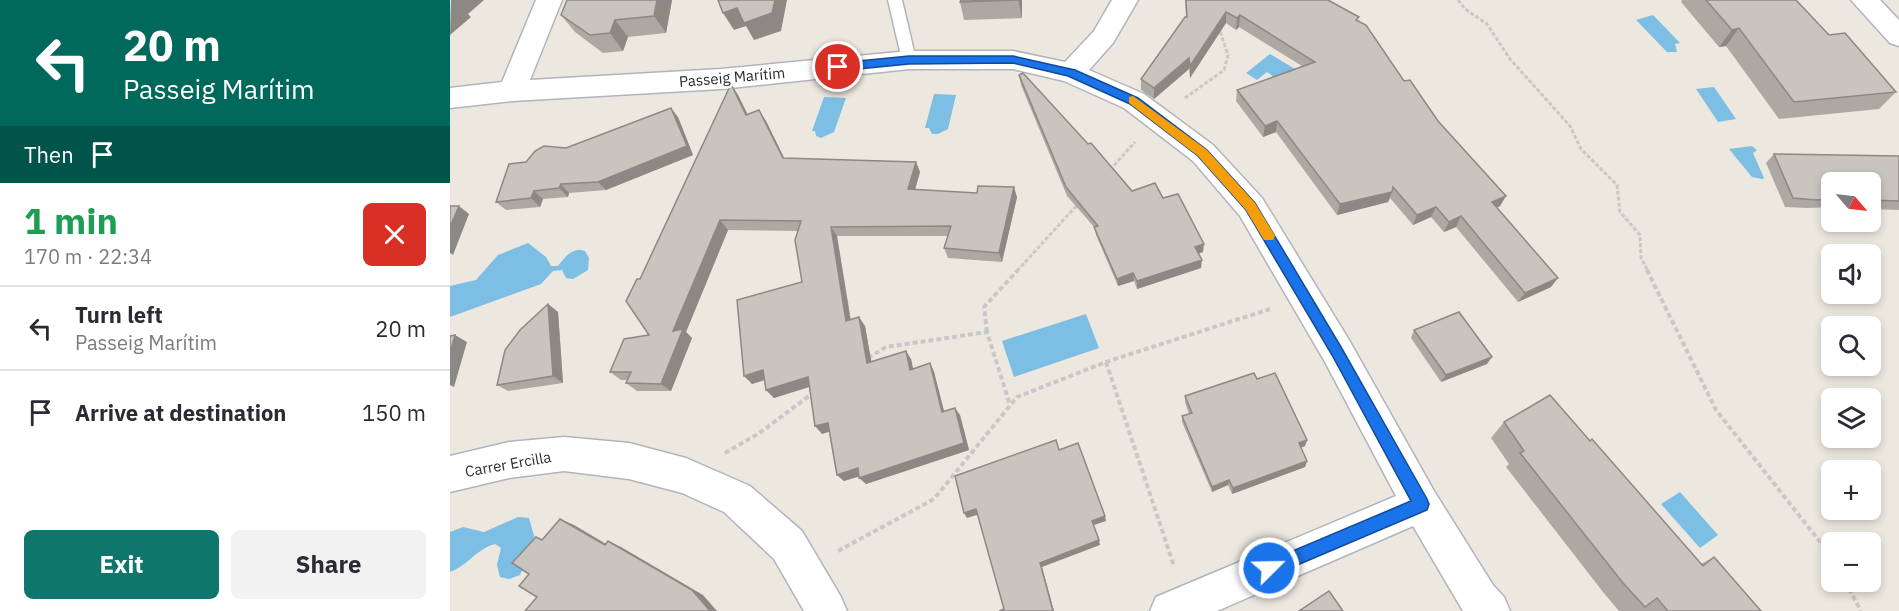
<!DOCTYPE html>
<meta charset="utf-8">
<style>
:root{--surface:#fff;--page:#f2f2f3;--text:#2b2b33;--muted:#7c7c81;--line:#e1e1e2;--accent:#0f766e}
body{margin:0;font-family:"IBM Plex Sans",sans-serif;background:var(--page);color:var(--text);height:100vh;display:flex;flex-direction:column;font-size:22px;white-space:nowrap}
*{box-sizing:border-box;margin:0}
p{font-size:20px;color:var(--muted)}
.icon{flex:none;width:33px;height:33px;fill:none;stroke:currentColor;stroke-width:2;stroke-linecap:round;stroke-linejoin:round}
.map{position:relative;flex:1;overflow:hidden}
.details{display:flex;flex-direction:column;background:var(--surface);width:450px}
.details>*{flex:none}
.banner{background:#00695c;color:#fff;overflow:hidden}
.needle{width:39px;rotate:118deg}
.tools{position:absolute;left:1371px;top:172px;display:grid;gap:12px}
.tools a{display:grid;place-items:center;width:60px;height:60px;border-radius:9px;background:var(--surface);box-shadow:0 3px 9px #0003;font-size:30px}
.pin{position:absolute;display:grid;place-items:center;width:51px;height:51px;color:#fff;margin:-26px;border:3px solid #fff;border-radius:50%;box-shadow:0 2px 6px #0007}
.me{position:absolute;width:66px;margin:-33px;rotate:67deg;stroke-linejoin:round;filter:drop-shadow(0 0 4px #0008)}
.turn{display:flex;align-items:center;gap:21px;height:126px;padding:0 24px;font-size:27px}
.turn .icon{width:78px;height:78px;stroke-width:2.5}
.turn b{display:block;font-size:42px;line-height:51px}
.then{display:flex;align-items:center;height:57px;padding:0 24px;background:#0003;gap:12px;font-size:22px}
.round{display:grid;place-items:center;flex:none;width:63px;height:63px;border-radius:9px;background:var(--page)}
.head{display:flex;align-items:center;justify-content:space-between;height:102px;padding:0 24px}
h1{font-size:36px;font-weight:800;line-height:45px;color:#1e9e55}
.action{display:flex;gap:12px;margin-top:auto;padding:12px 24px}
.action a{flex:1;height:69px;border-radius:9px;background:var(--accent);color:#fff;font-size:24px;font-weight:800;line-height:69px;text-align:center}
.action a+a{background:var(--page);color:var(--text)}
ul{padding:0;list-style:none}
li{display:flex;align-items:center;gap:18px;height:84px;padding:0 24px;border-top:2px solid var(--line)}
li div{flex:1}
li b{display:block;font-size:22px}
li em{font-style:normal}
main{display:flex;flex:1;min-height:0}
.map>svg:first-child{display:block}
.water{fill:#7cbee4}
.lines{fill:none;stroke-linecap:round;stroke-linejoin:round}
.lane-casing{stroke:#b2b4bd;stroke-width:3}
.street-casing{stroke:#b2b4bd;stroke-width:3}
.path-far1{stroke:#c8c8c8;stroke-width:3;stroke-dasharray:4 2;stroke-linecap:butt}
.path{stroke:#c8c8c8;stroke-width:4;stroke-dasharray:5 3;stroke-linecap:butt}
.lane{fill:#fff;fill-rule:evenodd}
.street{fill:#fff;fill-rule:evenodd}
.wall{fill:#aca9a3}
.shaded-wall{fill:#8c8985}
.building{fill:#c8c4be;stroke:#8c8985;stroke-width:1.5}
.route{fill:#1a73e8;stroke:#114b97;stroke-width:1.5}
.slow{fill:#f59e0b}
.labels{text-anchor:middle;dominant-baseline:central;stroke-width:5;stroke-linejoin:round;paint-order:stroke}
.street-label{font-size:15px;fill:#2b2b2b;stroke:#fff}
</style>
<main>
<section class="details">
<div class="banner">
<div class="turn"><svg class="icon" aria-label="left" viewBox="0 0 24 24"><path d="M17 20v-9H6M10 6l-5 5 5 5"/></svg><div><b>20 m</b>Passeig Marítim</div></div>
<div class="then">Then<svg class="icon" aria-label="arrive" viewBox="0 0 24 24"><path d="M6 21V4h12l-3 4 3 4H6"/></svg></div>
</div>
<div class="head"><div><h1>1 min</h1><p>170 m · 22:34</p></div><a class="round" style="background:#d93025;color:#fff"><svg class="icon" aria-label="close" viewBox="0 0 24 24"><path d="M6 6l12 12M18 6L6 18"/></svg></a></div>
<ul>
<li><svg class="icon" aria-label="left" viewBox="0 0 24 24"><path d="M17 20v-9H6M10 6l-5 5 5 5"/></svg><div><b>Turn left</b><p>Passeig Marítim</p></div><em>20 m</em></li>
<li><svg class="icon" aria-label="arrive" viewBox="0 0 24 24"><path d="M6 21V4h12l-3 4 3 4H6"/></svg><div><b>Arrive at destination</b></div><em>150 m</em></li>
</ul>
<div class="action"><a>Exit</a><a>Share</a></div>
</section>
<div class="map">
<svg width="1449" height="611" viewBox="0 0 1449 611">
<rect width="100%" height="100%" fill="#ece8df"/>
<g class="water">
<polygon points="1203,15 1230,43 1225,44 1227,52 1217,52 1186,20"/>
<polygon points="820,54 855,75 840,87 817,72 807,80 796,73"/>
<polygon points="1264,87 1286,119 1268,122 1246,89"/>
<polygon points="484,94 506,95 498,129 488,134 482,134 479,128 475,128"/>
<polygon points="374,97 396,98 384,132 371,138 366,136 365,131 362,131"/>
<polygon points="1302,146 1307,150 1303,153 1314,178 1312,179 1302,177 1279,149"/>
<path d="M78 243 96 257 101 266H108C116 256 122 247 135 251L139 258 138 270 123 279 116 278 112 270 103 271 91 284 0 317V286L26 280 48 255Z"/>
<polygon points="636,314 649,348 564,377 552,341"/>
<polygon points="1230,492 1268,535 1250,548 1211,504"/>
<path d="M68 517 79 518 85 539 70 575 59 579 50 577 47 565 51 548 45 544C28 548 17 566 0 572V532L13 527 34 532Z"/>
</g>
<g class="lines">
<defs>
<polygon id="lane" points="438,0 452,0 466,60 464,64 454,64 452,60"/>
<g id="street">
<polygon points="86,0 112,0 80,80 271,69 459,51 563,51 615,62 644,31 662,0 688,0 663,43 639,70 694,94 763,145 812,198 899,340 984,491 1043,585 1054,597 1060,611 1013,611 963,526 767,611 700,611 706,597 946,496 875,362 790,216 743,161 674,108 614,81 563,69 459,69 271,89 62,101 0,108 0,88 52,82"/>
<polygon points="1401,0 1430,0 1449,20 1449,46 1440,43"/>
<polygon points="114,437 179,443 236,458 300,486 352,531 391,597 397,611 354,611 324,559 274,512 232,493 179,479 114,471 59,478 0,492 0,456 59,442"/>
</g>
</defs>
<use href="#lane" class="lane-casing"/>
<use href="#street" class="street-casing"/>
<g class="path-far1">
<polyline points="1008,0 1015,9 1037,24 1060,59 1120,126 1131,149 1167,185 1170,212 1190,235 1191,258 1198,271"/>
<polyline points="735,98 774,70 778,55 769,28"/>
<polyline points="660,170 685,142"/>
<polyline points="567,271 628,204"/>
</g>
<g class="path">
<polyline points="1197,270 1266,410 1382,557"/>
<polyline points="537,332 534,307 568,270"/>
<polyline points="418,358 436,347 537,332 560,405"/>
<polyline points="656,362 724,566"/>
<polyline points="275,453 308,434 363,393"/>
<polyline points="388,551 484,499 567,397 656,362 820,309"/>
<polyline points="1395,582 1411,611"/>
</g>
<use href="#lane" class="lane"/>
<use href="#street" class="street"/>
</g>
<g class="wall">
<polygon points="222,0 216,33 178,37 173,51 153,53 125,32 111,15"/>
<polygon points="511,0 572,0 572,18 514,20 510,2"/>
<polygon points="735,0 878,0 908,21 954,81 988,121 1056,196 1050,206 1047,208 1101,287 1068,302 1006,227 994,232 981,217 963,225 940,198 938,202 887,215 826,132 813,137 786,101 787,90 852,66 789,27 786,30 776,23 740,78 739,69 704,99 691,90 691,79 736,17"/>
<polygon points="1232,0 1346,0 1379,35 1446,92 1429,109 1329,119 1276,46 1269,47 1231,2"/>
<polygon points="569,75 638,144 682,191 713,198 753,252 748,253 751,268 687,289 684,281 668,286 646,235 645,228 617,196 571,85"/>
<polygon points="281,84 288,95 298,115 316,121 334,158 466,162 470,172 465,190 567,197 552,262 498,258 494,248 498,236 387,236 401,320 415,326 421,361 461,359 463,369 480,363 484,372 494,411 510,415 519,450 416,484 409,476 394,481 387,475 379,431 372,434 359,387 324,398 316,390 314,380 302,384 352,282 348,231 278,230 236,332 242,338 221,391 187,391 176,383 177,380 171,380 160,372 199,335 190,279"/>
<polygon points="228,117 243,155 156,190 119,193 118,197 93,199 90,207 56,210 46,202 76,162 116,148"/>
<polygon points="1324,154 1449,156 1449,210 1420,209 1420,183 1382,183 1382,207 1357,208 1335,207 1316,163"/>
<polygon points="98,304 108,312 113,383 58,391 47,385"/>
<polygon points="964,330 1037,364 991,382 961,338"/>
<polygon points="807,379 857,440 855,446 851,447 857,461 855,467 782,494 778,485 762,492 732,422 732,416 739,414 735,402 735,396"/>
<polygon points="1054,422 1140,441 1251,564 1264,557 1311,611 1169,611 1153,592 1056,467 1059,464 1041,438"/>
</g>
<g class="shaded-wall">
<polygon points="1,0 34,0 18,14 21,17 0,35"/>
<polygon points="207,0 222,0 216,33 204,16"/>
<polygon points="325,0 337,0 331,31 304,40 296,26 284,30 273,13 287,8"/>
<polygon points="568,0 572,0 572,18"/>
<polygon points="776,12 776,23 740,78 740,66"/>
<polygon points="790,15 789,27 786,30 787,18"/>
<polygon points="165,20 178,37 173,51 160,33"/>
<polygon points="1289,28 1276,46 1269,47 1282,30"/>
<polygon points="739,58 739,69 704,99 704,88"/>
<polygon points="281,84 288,95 303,126 296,115"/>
<polygon points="221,108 228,117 243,155 156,190 148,182"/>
<polygon points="309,110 316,121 339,168 333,158"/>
<polygon points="827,121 826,132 813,137 815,126"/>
<polygon points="466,162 470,172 462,200 458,189"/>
<polygon points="111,184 119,193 118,197 109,188"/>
<polygon points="564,187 567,197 552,262 549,253"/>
<polygon points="84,191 93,199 90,207 81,198"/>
<polygon points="942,192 938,202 887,215 890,204"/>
<polygon points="1056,196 1050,206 1037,212 1042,202"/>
<polygon points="9,206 19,214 3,255 0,253 0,227"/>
<polygon points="986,207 981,217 963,225 967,215"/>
<polygon points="1011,216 1006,227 994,232 999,222"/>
<polygon points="270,220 278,230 236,332 242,338 221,391 211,384 223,331"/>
<polygon points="381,227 387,236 402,330 396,321"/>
<polygon points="754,244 753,252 745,255 745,247"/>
<polygon points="752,260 751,268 687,289 687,281"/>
<polygon points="683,273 684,281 668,286 667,279"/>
<polygon points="1108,278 1101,287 1068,302 1075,293"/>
<polygon points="98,304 108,312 113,383 103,376"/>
<polygon points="409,317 415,326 423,371 417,363"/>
<polygon points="5,335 17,342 4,387 0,385 0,353"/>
<polygon points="456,351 461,359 465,378 460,370"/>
<polygon points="1042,357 1037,364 991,382 996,375"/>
<polygon points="480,363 484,372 496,419 492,412"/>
<polygon points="313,370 321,378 302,384 294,376"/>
<polygon points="358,377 365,385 324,398 316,390"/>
<polygon points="505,408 510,415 519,450 416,484 409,478"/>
<polygon points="378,423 385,430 372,434 365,426"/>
<polygon points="857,440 855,446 847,449 849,443"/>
<polygon points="857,461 855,467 782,494 783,488"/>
<polygon points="408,468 414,475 394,481 387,475"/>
<polygon points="779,480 778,485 762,492 762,487"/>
<polygon points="526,509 530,514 517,518 514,513"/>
<polygon points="655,516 656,521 644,525 642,521"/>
<polygon points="110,519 124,525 168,551 155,545"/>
<polygon points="649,540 650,545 592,567 604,611 603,611 590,563"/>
<polygon points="158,541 171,547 253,595 267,611 260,611"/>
</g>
<g class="building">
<polygon points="117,0 207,0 204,16 165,20 160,33 140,35 111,15"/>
<polygon points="268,0 325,0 322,13 294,23 287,8 273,13"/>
<polygon points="511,0 568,0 510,2"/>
<polygon points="736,0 878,0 909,17 906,20 916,25 954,81 960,80 988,121 1056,196 1042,202 1108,278 1075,293 1011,216 999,222 986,207 967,215 943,187 942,192 890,204 827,121 815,126 787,90 865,62 790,15 787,18 776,12 740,66 739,58 704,88 691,79 735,17 737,17"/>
<polygon points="1256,0 1346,0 1379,35 1395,33 1446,92 1344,102 1289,28 1282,30"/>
<polygon points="573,73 638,144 641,143 682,191 705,183 713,198 728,194 754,244 745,247 752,260 687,281 683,273 667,279 644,227 648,226 616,187 569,75"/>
<polygon points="281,84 296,115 309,110 333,158 466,162 458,189 527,193 528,186 564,187 549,253 494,248 501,226 381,227 396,321 409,317 417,363 456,351 460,370 480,363 492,412 505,408 514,443 409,478 408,468 387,475 378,423 365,426 358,377 316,390 313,370 294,376 287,300 352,282 345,240 351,221 270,220 223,331 233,329 211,384 176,383 181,372 160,372 174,339 199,335 176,301 187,279 190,279"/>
<polygon points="221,108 237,146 148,182 111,184 109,188 84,191 81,198 46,202 59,164 76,162 85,151 94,146 116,148"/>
<polygon points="1324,154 1449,156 1449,201 1420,200 1420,183 1382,183 1382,199 1366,200 1343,198"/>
<polygon points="0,206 9,206 0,227"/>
<polygon points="98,304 103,376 47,385 55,350 70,330"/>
<polygon points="1009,312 1042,357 996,375 964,330"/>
<polygon points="5,335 0,353 0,336"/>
<polygon points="804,373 807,379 825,373 857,440 849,443 857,461 783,488 779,480 762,487 732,416 742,413 735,396"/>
<polygon points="1100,395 1140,441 1142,439 1253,566 1264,557 1311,611 1218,611 1207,598 1195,607 1173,583 1070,453 1074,451 1054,422"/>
<polygon points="606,440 609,450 628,443 655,516 642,521 649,540 590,563 603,611 549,611 554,609 526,509 514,513 505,476"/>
<polygon points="110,519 155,545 158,541 242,590 260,611 75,611 87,597 69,586 79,574 62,563 86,537 92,540"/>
<polygon points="879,591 893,611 849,611"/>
</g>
<polygon class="route" points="459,56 563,56 625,70 688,98 757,150 805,203 891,347 977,499 979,504 977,510 819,577 814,574 811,568 814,563 961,501 882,355 796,210 748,156 680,104 618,76 563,63 459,64 388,71 383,67 388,63"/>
<polygon class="slow" points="683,96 757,150 805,203 825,236 823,240 814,240 796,210 748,156 679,103 679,97"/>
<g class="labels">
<g class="street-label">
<text transform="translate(282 77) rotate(-5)">Passeig Marítim</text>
<text transform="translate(58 464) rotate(-10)">Carrer Ercilla</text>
</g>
</g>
</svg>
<div class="tools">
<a><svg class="needle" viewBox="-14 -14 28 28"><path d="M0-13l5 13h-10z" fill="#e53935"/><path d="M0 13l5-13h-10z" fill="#7c7c81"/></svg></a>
<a><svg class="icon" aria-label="sound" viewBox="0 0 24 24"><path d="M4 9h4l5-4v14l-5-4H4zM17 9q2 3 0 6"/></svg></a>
<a><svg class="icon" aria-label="search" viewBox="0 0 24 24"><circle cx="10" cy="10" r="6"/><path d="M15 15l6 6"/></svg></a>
<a><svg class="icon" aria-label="layers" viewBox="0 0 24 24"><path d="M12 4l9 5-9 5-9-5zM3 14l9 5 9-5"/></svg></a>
<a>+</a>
<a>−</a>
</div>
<div class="pin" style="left:388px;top:67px;background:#d93025"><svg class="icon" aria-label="arrive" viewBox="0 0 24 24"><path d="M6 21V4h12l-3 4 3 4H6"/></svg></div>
<svg class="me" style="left:819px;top:568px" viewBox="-20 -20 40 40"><circle r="17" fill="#1a73e8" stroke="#fff" stroke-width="3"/><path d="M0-11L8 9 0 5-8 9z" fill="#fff"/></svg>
</div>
</main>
